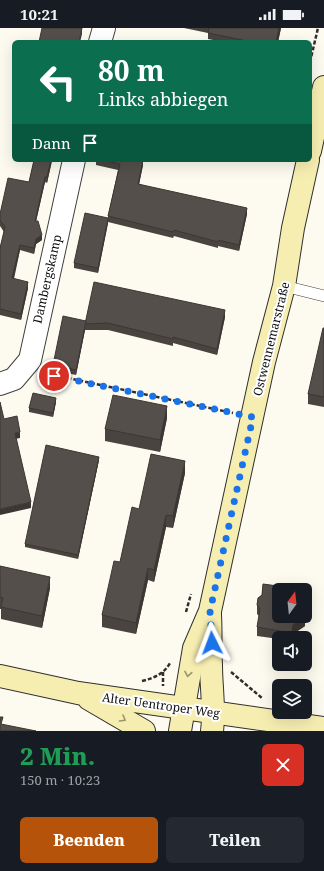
<!DOCTYPE html>
<html lang="de">
<meta charset="utf-8">
<style>
:root{--surface:#171b24;--page:#242831;--text:#f1f3f6;--muted:#9ea1a6;--accent:#b45309}
body{margin:0;font-family:"Noto Serif",serif;background:var(--page);color:var(--text);height:100vh;display:flex;flex-direction:column;font-size:15px;white-space:nowrap}
*{box-sizing:border-box;margin:0}
p{font-size:13px;color:var(--muted)}
.icon{flex:none;width:22px;height:22px;fill:none;stroke:currentColor;stroke-width:2;stroke-linecap:round;stroke-linejoin:round}
.map{position:relative;height:703px;overflow:hidden}
.side{display:flex;flex-direction:column;background:var(--surface);flex:1}
.side>*{flex:none}
.banner{position:absolute;left:12px;top:12px;width:300px;height:122px;border-radius:6px;box-shadow:0 4px 16px #0002;background:#0b6e4f;color:#fff;overflow:hidden}
.needle{width:26px;rotate:15deg}
.buttons{position:absolute;left:272px;top:555px;display:grid;gap:8px}
.buttons a{display:grid;place-items:center;width:40px;height:40px;border-radius:6px;background:var(--surface);box-shadow:0 4px 16px #0002;font-size:20px}
.pin{position:absolute;display:grid;place-items:center;width:34px;height:34px;color:#fff;margin:-17px;border:2px solid #fff;border-radius:50%;box-shadow:0 1px 4px #0007}
.me{position:absolute;width:44px;margin:-22px;rotate:357deg;stroke-linejoin:round;filter:drop-shadow(0 0 3px #0008)}
.turn{display:flex;align-items:center;gap:14px;height:84px;padding:0 20px;font-size:18px}
.turn .icon{width:52px;height:52px;stroke-width:2.5}
.turn b{display:block;font-size:28px;line-height:34px}
.then{display:flex;align-items:center;height:38px;padding:0 20px;background:#0003;gap:8px;font-size:15px}
.round{display:grid;place-items:center;flex:none;width:42px;height:42px;border-radius:6px;background:var(--page)}
.headline{display:flex;align-items:center;justify-content:space-between;height:68px;padding:0 20px}
h1{font-size:24px;font-weight:800;line-height:30px;color:#1e9e55}
.button{display:flex;gap:8px;margin-top:auto;padding:8px 20px}
.button a{flex:1;height:46px;border-radius:6px;background:var(--accent);color:#fff;font-size:16px;font-weight:800;line-height:46px;text-align:center}
.button a+a{background:var(--page);color:var(--text)}
.status{display:flex;justify-content:space-between;align-items:center;height:28px;padding:0 20px;background:var(--surface);direction:ltr}
.status svg{height:11px;fill:currentColor}
.map>svg:first-child{display:block}
.lines{fill:none;stroke-linecap:round;stroke-linejoin:round}
.lane-casing{stroke:#404040;stroke-width:12}
.street-casing{stroke:#404040;stroke-width:24}
.secondary-casing{stroke:#2f2f2f;stroke-width:24}
.path{stroke:#2f2f2f;stroke-width:2.5;stroke-dasharray:4 2;stroke-linecap:butt}
.lane{stroke:#fff;stroke-width:11}
.street{stroke:#fff;stroke-width:22}
.secondary{stroke:#f6eeb1;stroke-width:22}
.wall{fill:#494440}
.shaded-wall{fill:#3c3734}
.building{fill:#554f4b;stroke:#3c3734}
.oneway{stroke:#99946f}
.route{stroke:#1a73e8;stroke-width:7;stroke-dasharray:0 12.6}
.labels{text-anchor:middle;dominant-baseline:central;stroke-width:4;stroke-linejoin:round;paint-order:stroke}
.street-label{font-size:12px;fill:#0d0d0d;stroke:#fff}
</style>
<div class="status"><b>10:21</b><svg viewBox="0 0 49 12"><path d="M0 12V9h3v3zM5 12V6h3v6zM10 12V3h3v9zM15 12V0h3v12zM26 1h20v11H26zM47 4h2v5h-2z"/></svg></div>
<div class="map">
<svg width="324" height="703" viewBox="0 0 324 703">
<rect width="100%" height="100%" fill="#fdfaef"/>
<g class="lines">
<defs>
<polyline id="lane" points="284,258 324,268"/>
<g id="street">
<polyline points="100,14 104,0"/>
<polyline points="0,356 14,351 30,332 74,132"/>
</g>
<g id="secondary">
<polyline points="310,123 324,59"/>
<path d="M210 587C211 603 210 620 211 637 211 659 215 681 212 703"/>
<polyline points="0,648 78,665 324,700"/>
<polyline points="89,671 144,703"/>
<polyline points="180,703 194,620 210,583 264,334 284,258 293,200 308,132"/>
</g>
</defs>
<use href="#lane" class="lane-casing"/>
<use href="#street" class="street-casing"/>
<use href="#secondary" class="secondary-casing"/>
<g class="path">
<polyline points="310,34 318,0"/>
<polyline points="44,345 233,385"/>
<polyline points="186,584 191,566"/>
<polyline points="163,644 163,658"/>
<polyline points="231,644 262,670"/>
<path d="M142 653C154 650 164 646 170 635"/>
</g>
<use href="#lane" class="lane"/>
<use href="#street" class="street"/>
<use href="#secondary" class="secondary"/>
</g>
<g class="wall">
<polygon points="184,0 281,0 278,14 224,14 208,11 208,5"/>
<polygon points="34,132 55,132 55,133 52,133 47,155 45,154 36,193 42,212 36,216 34,226 20,222 14,251 28,260 21,292 0,287 0,220 4,204 0,198 0,186 29,154"/>
<polygon points="96,132 143,132 143,137 139,156 247,186 239,223 218,218 218,220 174,208 173,210 108,194 108,188 118,142 96,137"/>
<polygon points="108,195 98,245 74,240 74,235"/>
<polygon points="225,289 217,327 173,315 173,318 108,302 85,302 76,347 53,342 53,337 86,293"/>
<polygon points="324,300 324,379 308,376 308,366"/>
<polygon points="56,374 53,389 29,384 29,380"/>
<polygon points="167,390 160,424 105,413 105,401"/>
<polygon points="99,432 78,531 25,519 25,516"/>
<polygon points="185,445 173,500 166,499 154,554 148,552 136,606 102,599 102,587 139,481"/>
<polygon points="0,538 50,560 42,600 1,591 1,581 0,581"/>
<polygon points="263,556 292,560 292,562 279,562 279,588 304,588 305,589 305,598 293,606 293,610 279,610 279,611 257,608 257,599 259,588 257,586 257,577 258,570 262,567"/>
</g>
<g class="shaded-wall">
<polygon points="82,0 82,6 80,14 79,14"/>
<polygon points="279,0 281,0 278,14 276,14"/>
<polygon points="51,132 52,132 47,155 47,149"/>
<polygon points="143,132 143,137 138,162 138,156"/>
<polygon points="45,149 45,154 35,198 35,193"/>
<polygon points="247,180 247,186 239,223 239,217"/>
<polygon points="108,190 108,195 98,245 98,240"/>
<polygon points="42,207 42,212 36,216 34,226 34,220 36,211"/>
<polygon points="20,217 20,222 12,256 12,250"/>
<polygon points="28,254 28,260 21,292 21,286"/>
<polygon points="225,282 225,289 217,327 217,321"/>
<polygon points="85,297 85,302 76,347 76,342"/>
<polygon points="56,370 56,374 53,389 53,385"/>
<polygon points="167,378 167,390 160,424 160,412"/>
<polygon points="20,404 20,410 15,411 15,405"/>
<polygon points="99,429 99,432 78,531 78,527"/>
<polygon points="185,433 185,445 173,500 173,488"/>
<polygon points="31,474 31,480 0,487 0,481"/>
<polygon points="166,487 166,499 154,554 154,542"/>
<polygon points="148,540 148,552 136,606 136,595"/>
<polygon points="50,549 50,560 42,600 42,588"/>
<polygon points="305,589 305,598 293,606 292,610 293,597"/>
</g>
<g class="building">
<polygon points="42,0 82,0 79,14 39,14"/>
<polygon points="209,0 279,0 276,14 252,14 208,5"/>
<polygon points="34,132 51,132 47,149 45,149 35,193 38,193 42,207 36,211 34,220 20,217 12,250 28,254 21,286 0,281 0,220 5,199 0,192 0,186 8,150 29,154"/>
<polygon points="101,132 143,132 138,156 247,180 239,217 218,212 218,214 174,202 173,204 108,188 120,136"/>
<polygon points="85,185 108,190 98,240 74,235"/>
<polygon points="94,254 225,282 217,321 173,309 173,311 108,295 85,296"/>
<polygon points="63,288 86,293 76,342 53,337"/>
<polygon points="323,300 324,300 324,369 308,366"/>
<polygon points="33,365 56,370 53,385 29,380"/>
<polygon points="113,367 167,378 160,412 105,401"/>
<polygon points="0,374 4,391 17,388 20,404 15,405 31,474 0,481"/>
<polygon points="46,417 99,429 78,527 25,516"/>
<polygon points="151,426 185,433 173,488 166,487 154,542 148,540 136,595 102,587 114,533 120,534 132,479 139,481"/>
<polygon points="0,538 50,549 42,588 1,579 3,570 0,569"/>
<polygon points="263,556 292,560 291,562 279,562 279,588 304,588 305,589 293,597 292,605 257,599 260,581 257,577 258,570 262,567"/>
<polygon points="0,689 3,689 1,696 36,703 0,703"/>
</g>
<defs><path id="oneway-chevron" d="M-2-3.5L2.5 0L-2 3.5" fill="none" stroke-width="1.6" stroke-linecap="round" stroke-linejoin="round"/></defs>
<g class="oneway">
<use href="#oneway-chevron" transform="translate(188 646) rotate(100)"/>
<use href="#oneway-chevron" transform="translate(123 691) rotate(30)"/>
</g>
<g class="lines">
<polyline class="route" points="54,348 253,389 210,583 212,615"/>
</g>
<g class="labels">
<g class="street-label">
<text transform="translate(47 251) rotate(-77)">Dambergskamp</text>
<text transform="translate(271 311) rotate(-76)">Ostwennemarstraße</text>
<text transform="translate(161 677) rotate(8)">Alter Uentroper Weg</text>
</g>
</g>
</svg>
<div class="buttons">
<a><svg class="needle" viewBox="-14 -14 28 28"><path d="M0-13l5 13h-10z" fill="#e53935"/><path d="M0 13l5-13h-10z" fill="#9ea1a6"/></svg></a>
<a><svg class="icon" aria-label="sound" viewBox="0 0 24 24"><path d="M4 9h4l5-4v14l-5-4H4zM17 9q2 3 0 6"/></svg></a>
<a><svg class="icon" aria-label="layers" viewBox="0 0 24 24"><path d="M12 4l9 5-9 5-9-5zM3 14l9 5 9-5"/></svg></a>
</div>
<div class="pin" style="left:54px;top:348px;background:#d93025"><svg class="icon" aria-label="arrive" viewBox="0 0 24 24"><path d="M6 21V4h12l-3 4 3 4H6"/></svg></div>
<svg class="me" style="left:212px;top:615px" viewBox="-20 -20 40 40"><path d="M0-17L14 15 0 8-14 15z" fill="#1a73e8" stroke="#fff" stroke-width="4"/></svg>
<div class="banner">
<div class="turn"><svg class="icon" aria-label="left" viewBox="0 0 24 24"><path d="M17 20v-9H6M10 6l-5 5 5 5"/></svg><div><b>80 m</b>Links abbiegen</div></div>
<div class="then">Dann<svg class="icon" aria-label="arrive" viewBox="0 0 24 24"><path d="M6 21V4h12l-3 4 3 4H6"/></svg></div>
</div>
</div>
<section class="side">
<div class="headline"><div><h1>2 Min.</h1><p>150 m · 10:23</p></div><a class="round" style="background:#d93025;color:#fff"><svg class="icon" aria-label="close" viewBox="0 0 24 24"><path d="M6 6l12 12M18 6L6 18"/></svg></a></div>
<div class="button"><a>Beenden</a><a>Teilen</a></div>
</section>
